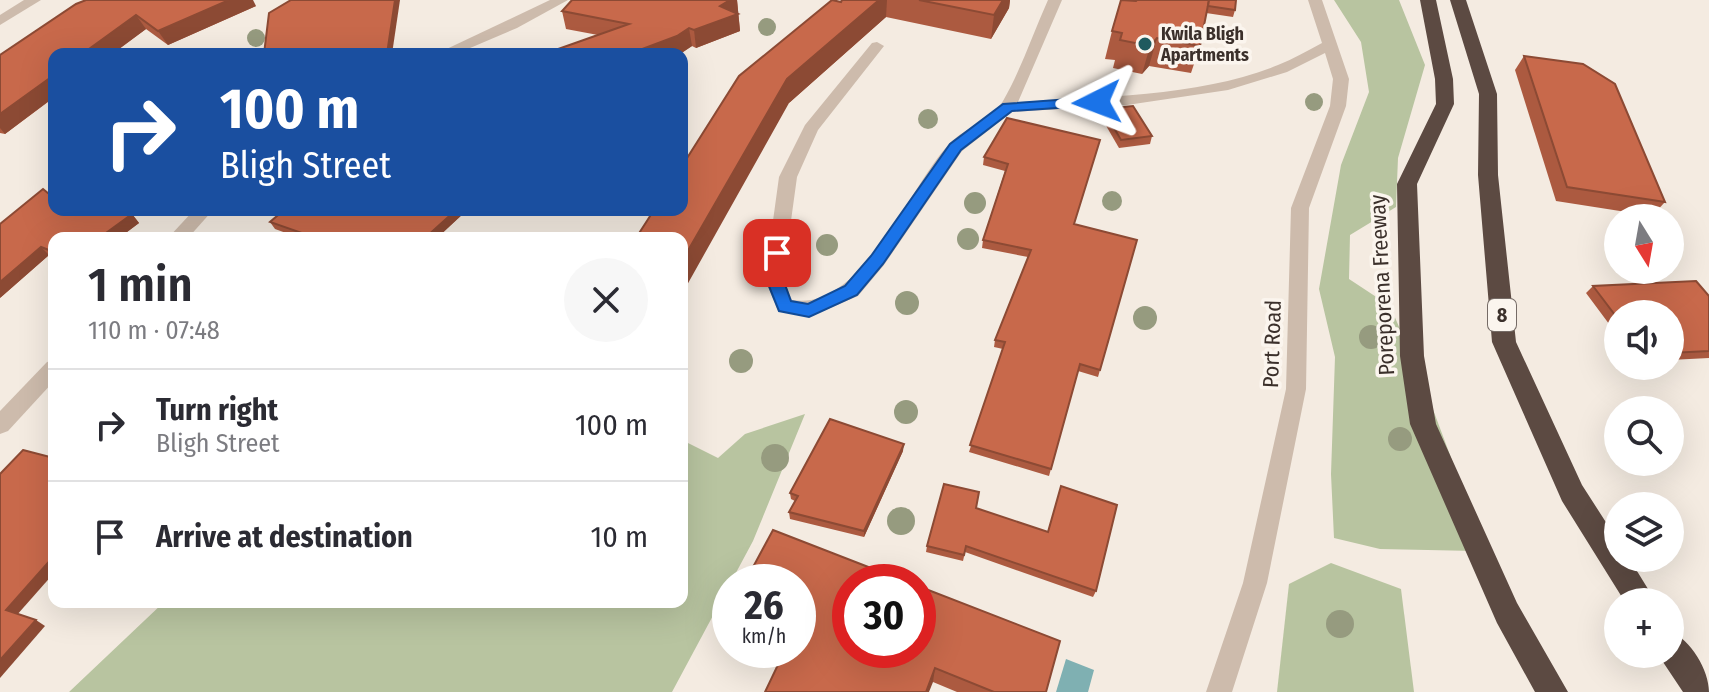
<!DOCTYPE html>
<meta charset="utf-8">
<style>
:root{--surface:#fff;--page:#f7f7f7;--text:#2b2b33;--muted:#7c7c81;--line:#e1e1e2}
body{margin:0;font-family:"Fira Sans Condensed",sans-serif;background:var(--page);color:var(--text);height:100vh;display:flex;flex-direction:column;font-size:30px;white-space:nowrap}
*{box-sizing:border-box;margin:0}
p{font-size:26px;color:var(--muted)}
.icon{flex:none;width:44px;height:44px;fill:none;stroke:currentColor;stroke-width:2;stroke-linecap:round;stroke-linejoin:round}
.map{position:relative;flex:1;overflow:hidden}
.drawer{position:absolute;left:48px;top:232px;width:640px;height:376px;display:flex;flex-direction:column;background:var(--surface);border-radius:16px;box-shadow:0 8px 32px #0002}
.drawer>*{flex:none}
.hud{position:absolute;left:48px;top:48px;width:640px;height:168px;border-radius:16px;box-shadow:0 8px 32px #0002;background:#1a4fa0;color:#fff;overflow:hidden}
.needle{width:52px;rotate:169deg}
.tools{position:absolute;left:1604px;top:204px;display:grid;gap:16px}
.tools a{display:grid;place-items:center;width:80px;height:80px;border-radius:50%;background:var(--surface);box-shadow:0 8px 32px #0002;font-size:40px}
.speed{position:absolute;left:712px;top:564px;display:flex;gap:16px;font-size:40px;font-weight:700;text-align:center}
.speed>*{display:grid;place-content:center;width:104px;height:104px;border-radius:50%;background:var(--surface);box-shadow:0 8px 32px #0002;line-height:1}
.speed small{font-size:20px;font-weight:400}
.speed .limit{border:12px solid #d22;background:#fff;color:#111}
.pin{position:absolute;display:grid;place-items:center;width:68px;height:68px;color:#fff;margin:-34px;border-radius:16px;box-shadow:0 4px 12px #0006}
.me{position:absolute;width:88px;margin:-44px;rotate:267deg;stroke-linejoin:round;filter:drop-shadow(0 0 6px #0008)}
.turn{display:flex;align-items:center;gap:28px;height:168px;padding:0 40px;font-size:36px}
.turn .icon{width:104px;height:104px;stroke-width:2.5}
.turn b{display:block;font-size:56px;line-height:68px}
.round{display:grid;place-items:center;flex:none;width:84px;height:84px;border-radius:42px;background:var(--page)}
.head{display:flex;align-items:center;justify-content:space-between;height:136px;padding:0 40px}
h1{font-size:48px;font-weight:600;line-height:60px}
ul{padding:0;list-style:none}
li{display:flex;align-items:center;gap:24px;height:112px;padding:0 40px;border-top:2px solid var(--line)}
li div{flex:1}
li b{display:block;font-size:30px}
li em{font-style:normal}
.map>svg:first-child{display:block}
.green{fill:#b8c4a0}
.water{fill:#7fb0b2}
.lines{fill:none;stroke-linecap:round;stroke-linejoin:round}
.street{fill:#cdbbac;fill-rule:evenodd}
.highway{fill:#5c4a42;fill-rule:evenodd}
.tree{fill:#969b7f}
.wall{fill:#ac5a40}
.shaded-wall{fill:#8c4a34}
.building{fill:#c8694b;stroke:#8c4a34;stroke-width:2}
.route{fill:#1a73e8;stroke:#114b97;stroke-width:2}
.poi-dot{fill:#1f5a5e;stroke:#fbf5ee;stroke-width:3}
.labels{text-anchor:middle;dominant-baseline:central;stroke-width:7;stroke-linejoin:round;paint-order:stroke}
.far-poi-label{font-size:18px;font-weight:bold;fill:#3b302b;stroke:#fbf5ee;text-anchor:start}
.shield{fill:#fbf5ee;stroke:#756b66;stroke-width:2}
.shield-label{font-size:20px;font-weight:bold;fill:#3b302b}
.street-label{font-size:22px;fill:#3b302b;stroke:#fbf5ee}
</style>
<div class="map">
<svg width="1709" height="692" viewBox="0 0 1709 692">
<rect width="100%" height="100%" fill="#f4ebe1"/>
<g class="green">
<polygon points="1334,0 1399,0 1425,65 1398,158 1396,207 1350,235 1349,279 1390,306 1422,380 1459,479 1475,551 1380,549 1334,538 1331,474 1335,357 1319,289 1341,165 1369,92 1361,42"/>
<polygon points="805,414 753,541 672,692 69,692 164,602 682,602 682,440 718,458 745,434"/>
<polygon points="1331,563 1401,589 1414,692 1277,692 1289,584"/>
</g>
<polygon class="water" points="1066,659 1094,670 1088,692 1056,692"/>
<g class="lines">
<g class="street">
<polygon points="24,0 41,0 0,25 0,15"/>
<polygon points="550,0 568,0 517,28 456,54 436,54"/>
<path d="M1048 0H1062L1018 102C1099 97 1203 96 1278 65 1293 59 1307 51 1322 43L1308 0H1322L1349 79 1346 106 1309 208 1306 389 1267 583 1232 692H1206L1243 583 1286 389 1291 208 1330 106 1333 79 1325 53 1287 72 1228 90 1127 105 1012 112 962 151 884 265 858 296 809 317 778 311 765 279 779 177 805 125 872 43 877 42 884 46 818 130 797 177 783 279 792 300C862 312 909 186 950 143 965 128 992 119 1003 101 1021 70 1033 33 1048 0Z"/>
<polygon points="194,210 213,210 188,238 168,238"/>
<polygon points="54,360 54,381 8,431 0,434 0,411 47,362"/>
</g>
<g class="highway">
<polygon points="1420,0 1436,0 1453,79 1454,104 1417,184 1424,356 1436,424 1517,603 1568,692 1535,692 1497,623 1410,424 1400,356 1397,184 1436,104 1435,79"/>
<polygon points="1450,0 1466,0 1497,94 1498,175 1516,342 1582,485 1618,541 1618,558 1629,558 1656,602 1625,602 1562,501 1492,342 1478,175 1479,94"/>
<path d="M1670 631C1691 640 1709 670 1709 692H1683L1659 656 1658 654H1670Z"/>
</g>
</g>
<g class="tree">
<circle cx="767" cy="27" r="9"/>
<circle cx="256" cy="38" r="9"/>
<circle cx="1314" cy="102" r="9"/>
<circle cx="928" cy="119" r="10"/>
<circle cx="1112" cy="201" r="10"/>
<circle cx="975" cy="203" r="11"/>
<circle cx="968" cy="239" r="11"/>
<circle cx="827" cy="245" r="11"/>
<circle cx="907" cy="303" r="12"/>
<circle cx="1145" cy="318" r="12"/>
<circle cx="1371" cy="337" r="12"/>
<circle cx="741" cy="361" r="12"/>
<circle cx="906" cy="412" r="12"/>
<circle cx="1400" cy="439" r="12"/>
<circle cx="775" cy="458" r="14"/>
<circle cx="901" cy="521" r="14"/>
<circle cx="1340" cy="624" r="14"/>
</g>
<g class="wall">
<polygon points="572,0 737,0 740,31 696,48 692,46 680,54 544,54 598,35 566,29 562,11"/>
<polygon points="842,0 1010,0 1009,8 991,39 886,17 789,103"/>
<polygon points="1236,0 1235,10 1233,17 1206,13 1200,46 1191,73 1149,66 1142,74 1113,68 1115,60 1105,59 1112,31 1136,1"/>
<polygon points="76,4 256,6 168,45 146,29 5,134 0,133 0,55"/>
<polygon points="1524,56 1665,202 1652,216 1556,201 1515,70"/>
<polygon points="1103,109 1152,136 1150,144 1119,148 1101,117"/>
<polygon points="1007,118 1075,224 1137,240 1098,377 1078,371 1049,476 969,452 1003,349 994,347 995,340 1028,257 982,248 983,240 1005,171 983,165 984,157"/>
<polygon points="49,194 132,214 139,223 119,238 54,238 54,257 49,255 0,298"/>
<polygon points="465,212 437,238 300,238 275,229 270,222"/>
<polygon points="1593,286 1709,296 1709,358 1670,360 1670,314 1618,314 1618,336 1586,293"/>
<polygon points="903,451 864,537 790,519 789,512 795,501 791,499 790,493"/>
<polygon points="976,508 1096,591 1093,597 965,552 963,561 926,552 927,546"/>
<polygon points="798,582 1046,692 957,692 933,682 798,650"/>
</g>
<g class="shaded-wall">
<polygon points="229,0 253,0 256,6 168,45 158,31"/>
<polygon points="395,0 400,0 392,54 387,54"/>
<polygon points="730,0 737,0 740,31 696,48 694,30 720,6"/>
<polygon points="879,0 887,0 886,17 789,103 682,294 682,261 787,79"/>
<polygon points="1003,0 1010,0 1009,8 991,39 994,15"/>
<polygon points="136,15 146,29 112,54 82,54"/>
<polygon points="689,28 692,46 680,54 629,54"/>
<polygon points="1157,38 1149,66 1142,74 1150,46"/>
<polygon points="54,75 54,97 5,134 0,128 0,114"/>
<polygon points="120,210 137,210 127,218"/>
<polygon points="456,210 464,210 465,212 437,238 425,238"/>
<polygon points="132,214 139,223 119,238 99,238"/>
<polygon points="41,247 49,255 0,298 0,282"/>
<polygon points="904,444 903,451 864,537 864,531"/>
<polygon points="54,556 54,573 16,616 6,610"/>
<polygon points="36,620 45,626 0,678 0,660"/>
<polygon points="935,668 933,682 929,692 926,692"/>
</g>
<g class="building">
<polygon points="86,0 229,0 158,31 136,15 82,54 54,54 54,75 0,114 0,55 76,4"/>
<polygon points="291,0 395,0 387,54 264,54 269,13"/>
<polygon points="572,0 730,0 720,6 738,14 694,30 689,28 677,36 629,54 544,54 629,24 562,11"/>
<polygon points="832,0 841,2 842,0 879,0 787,79 682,261 682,238 636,238 654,210 682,210 682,166 739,76"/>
<polygon points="919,0 1003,0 994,15"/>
<polygon points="1121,0 1136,1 1137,0 1209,0 1200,46 1157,38 1150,46 1120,40 1122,33 1112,31"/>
<polygon points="1209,0 1236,0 1235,10 1208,6"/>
<polygon points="1524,56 1583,64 1615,84 1665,202 1567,187"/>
<polygon points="1133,106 1152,136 1121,140 1103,109"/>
<polygon points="1007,118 1100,140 1074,224 1137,240 1100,370 1080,364 1051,469 970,445 1005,342 995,340 1031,250 983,240 1008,164 984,157"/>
<polygon points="43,189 49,194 54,190 54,210 122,210 132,214 99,238 54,238 54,252 41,247 0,282 0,224"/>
<polygon points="284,210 456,210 425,238 316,238 270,222"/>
<polygon points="1696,281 1709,296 1709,351 1670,353 1670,314 1618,314 1618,319 1593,286"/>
<polygon points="830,419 904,444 864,531 789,512 798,496 790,493"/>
<polygon points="23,450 54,458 54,556 6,610 36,620 0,660 0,474"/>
<polygon points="944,484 979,492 976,508 1048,532 1061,486 1117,505 1096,591 966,546 964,555 927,546"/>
<polygon points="773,530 907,582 850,582 850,650 918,650 918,586 1060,641 1046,692 994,692 935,668 926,692 765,692 785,650 798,650 798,622 802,614 798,613 798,582 745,582"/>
</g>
<polygon class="route" points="1097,97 1102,99 1102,105 1012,111 961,150 883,264 857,295 809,317 779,311 766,279 771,249 777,247 786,253 783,279 791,301 808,304 845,286 871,256 950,144 1003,104"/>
<circle class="poi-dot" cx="1145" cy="44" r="8"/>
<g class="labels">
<g class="far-poi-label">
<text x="1161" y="34">Kwila Bligh<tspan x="1161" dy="21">Apartments</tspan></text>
</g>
<rect class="shield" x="1488" y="299" width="28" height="32" rx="6"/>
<g class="shield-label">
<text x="1502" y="315">8</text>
</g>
<g class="street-label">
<text transform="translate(1382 285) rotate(-93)">Poreporena Freeway</text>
<text transform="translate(1272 344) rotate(-88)">Port Road</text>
</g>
</g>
</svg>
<div class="tools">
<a><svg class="needle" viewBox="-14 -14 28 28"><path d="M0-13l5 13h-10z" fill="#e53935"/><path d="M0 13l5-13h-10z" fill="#7c7c81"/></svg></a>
<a><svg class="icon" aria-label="sound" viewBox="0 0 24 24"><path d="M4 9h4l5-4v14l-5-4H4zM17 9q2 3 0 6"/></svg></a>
<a><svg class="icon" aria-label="search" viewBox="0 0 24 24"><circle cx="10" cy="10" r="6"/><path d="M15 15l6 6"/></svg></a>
<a><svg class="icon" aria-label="layers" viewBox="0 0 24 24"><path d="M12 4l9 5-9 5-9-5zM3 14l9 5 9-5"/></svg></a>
<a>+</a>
</div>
<div class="speed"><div>26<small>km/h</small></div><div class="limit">30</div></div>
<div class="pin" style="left:777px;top:253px;background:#d93025"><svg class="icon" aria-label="arrive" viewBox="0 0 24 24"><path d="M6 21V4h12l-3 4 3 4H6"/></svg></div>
<svg class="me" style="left:1097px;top:102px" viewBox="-20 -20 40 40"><path d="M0-17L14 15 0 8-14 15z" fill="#1a73e8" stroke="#fff" stroke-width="4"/></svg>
<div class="hud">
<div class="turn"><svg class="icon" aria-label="right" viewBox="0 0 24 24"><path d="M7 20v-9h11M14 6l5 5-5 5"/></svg><div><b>100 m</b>Bligh Street</div></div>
</div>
<section class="drawer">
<div class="head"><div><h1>1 min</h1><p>110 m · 07:48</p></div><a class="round"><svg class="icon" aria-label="close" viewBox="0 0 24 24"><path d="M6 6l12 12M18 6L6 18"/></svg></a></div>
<ul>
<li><svg class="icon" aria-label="right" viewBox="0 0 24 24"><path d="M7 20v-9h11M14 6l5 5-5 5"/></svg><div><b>Turn right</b><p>Bligh Street</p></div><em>100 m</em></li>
<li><svg class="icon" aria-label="arrive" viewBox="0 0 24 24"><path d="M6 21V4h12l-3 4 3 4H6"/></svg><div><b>Arrive at destination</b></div><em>10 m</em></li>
</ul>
</section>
</div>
